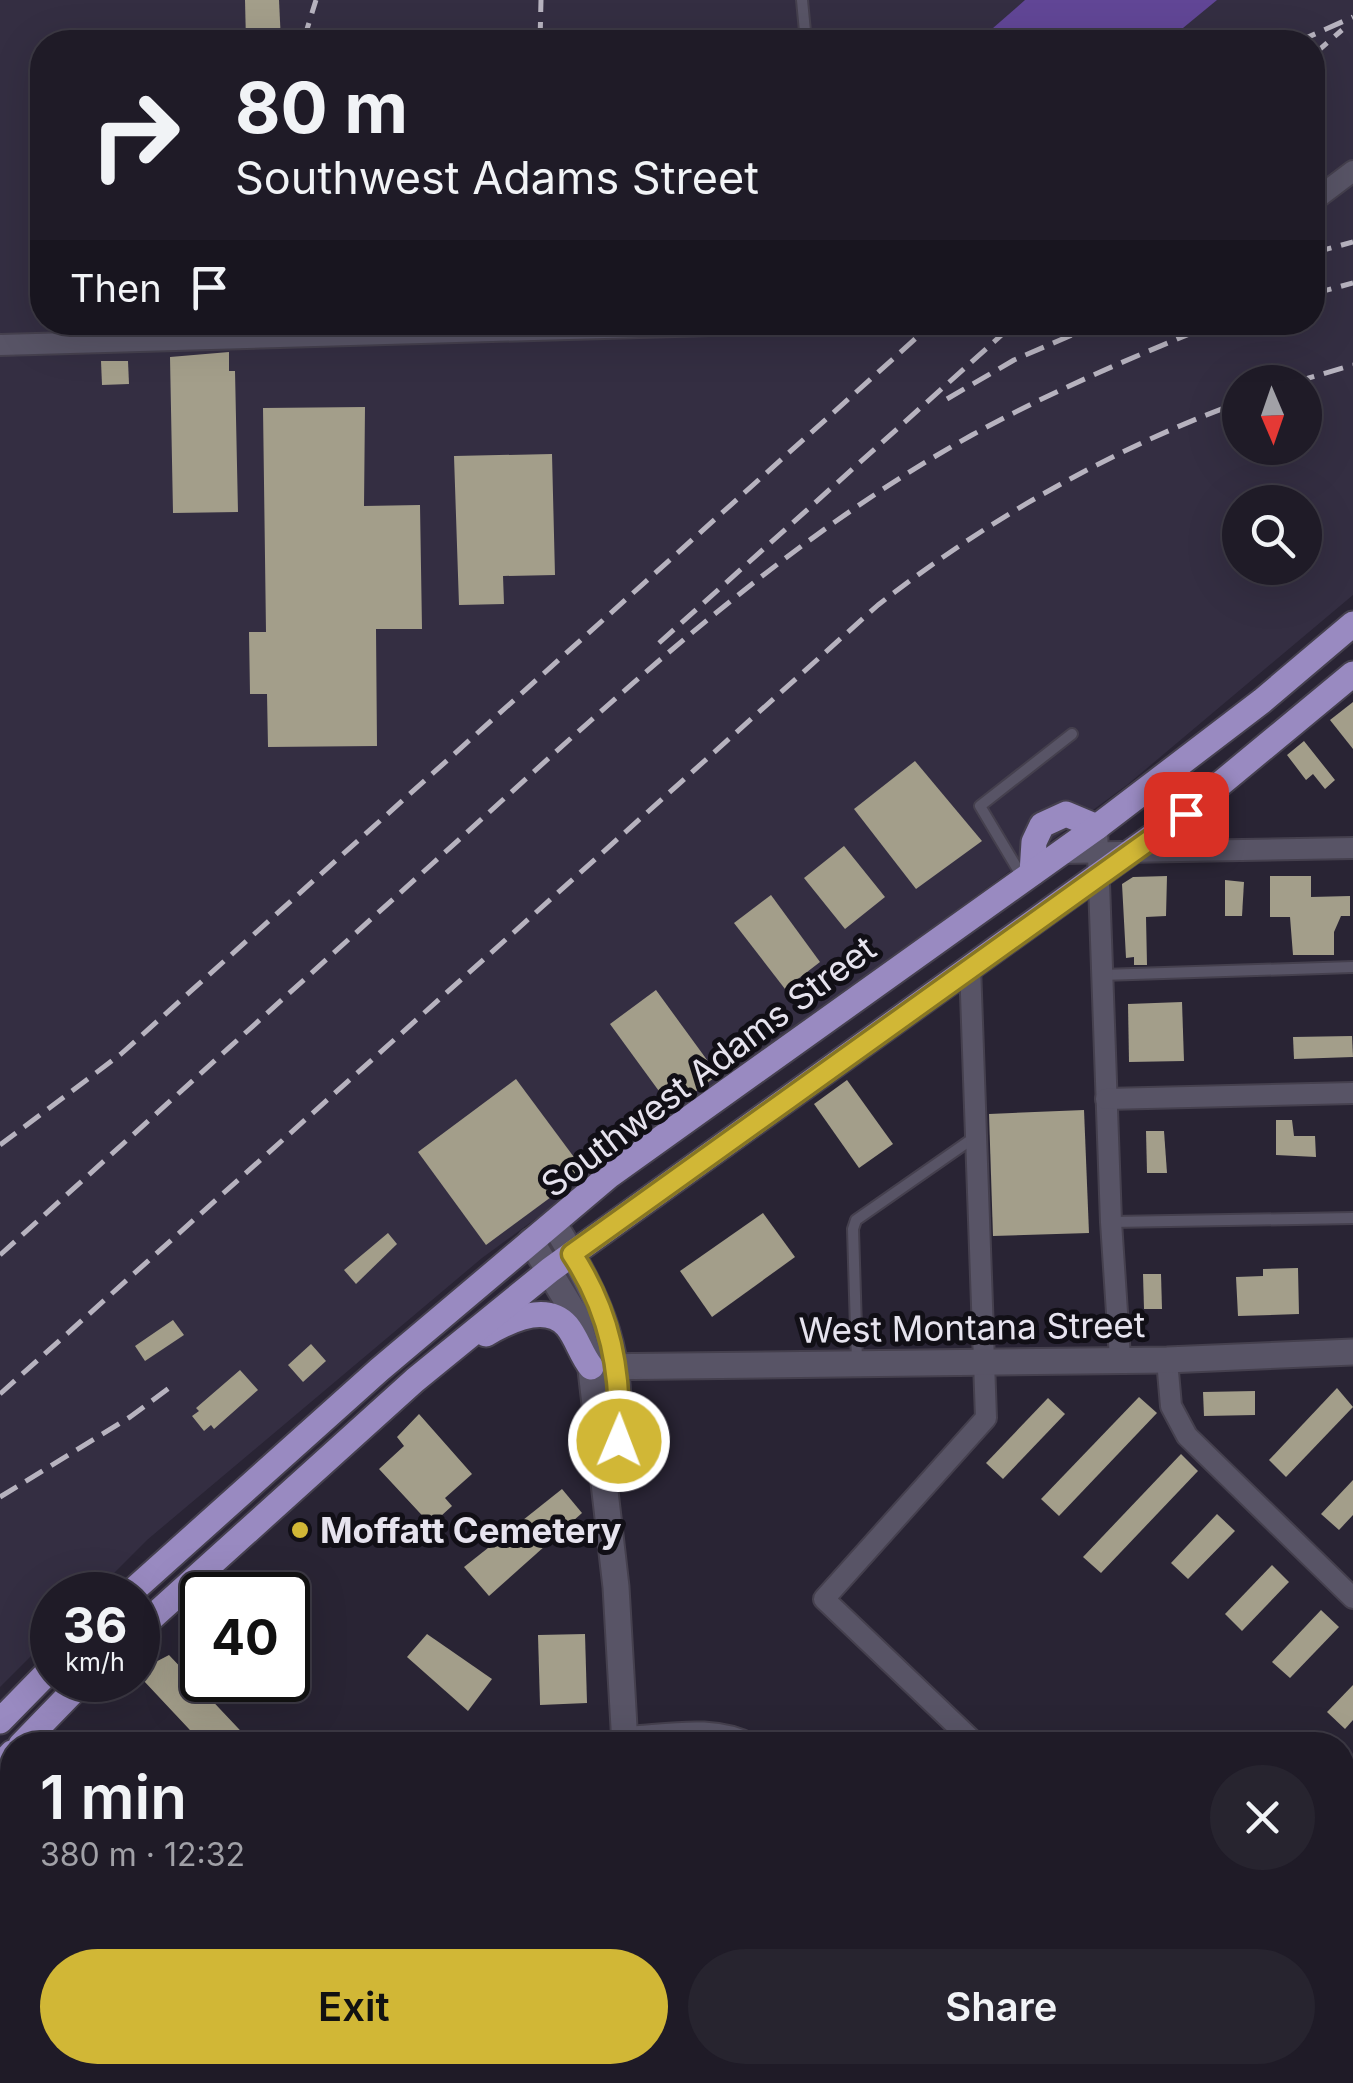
<!DOCTYPE html>
<meta charset="utf-8">
<style>
:root{--surface:#1f1b27;--page:#27242f;--text:#f1f3f6;--muted:#a1a1a7;--line:#3c3944;--accent:#d1b736}
body{margin:0;font-family:Inter,sans-serif;background:var(--page);color:var(--text);height:100vh;display:flex;flex-direction:column;font-size:38px;white-space:nowrap}
*{box-sizing:border-box;margin:0}
p{font-size:32px;color:var(--muted)}
.icon{flex:none;width:55px;height:55px;fill:none;stroke:currentColor;stroke-width:2;stroke-linecap:round;stroke-linejoin:round}
.map{position:relative;flex:1;overflow:hidden}
.panel{position:absolute;left:0px;top:1732px;width:1355px;height:352px;display:flex;flex-direction:column;background:var(--surface);border-radius:40px 40px 0 0;box-shadow:0 10px 40px #0002,0 0 0 2px var(--line)}
.panel>*{flex:none}
.hud{position:absolute;left:30px;top:30px;width:1295px;height:305px;border-radius:40px;box-shadow:0 10px 40px #0002,0 0 0 2px var(--line);background:#1f1b27;color:var(--text);overflow:hidden}
.needle{width:65px;rotate:178deg}
.fabs{position:absolute;left:1222px;top:365px;display:grid;gap:20px}
.fabs a{display:grid;place-items:center;width:100px;height:100px;border-radius:50%;background:var(--surface);box-shadow:0 10px 40px #0002,0 0 0 2px var(--line);font-size:50px}
.speed{position:absolute;left:30px;top:1572px;display:flex;gap:20px;font-size:50px;font-weight:700;text-align:center}
.speed>*{display:grid;place-content:center;width:130px;height:130px;border-radius:50%;background:var(--surface);box-shadow:0 10px 40px #0002,0 0 0 2px var(--line);line-height:1}
.speed small{font-size:25px;font-weight:400}
.speed .limit{border:5px solid #111;border-radius:15px;background:#fff;color:#111}
.pin{position:absolute;display:grid;place-items:center;width:85px;height:85px;color:#fff;margin:-42px;border-radius:20px;box-shadow:0 5px 15px #0006}
.me{position:absolute;width:110px;margin:-55px;rotate:1deg;stroke-linejoin:round;filter:drop-shadow(0 0 8px #0008)}
.turn{display:flex;align-items:center;gap:35px;height:210px;padding:0 40px;font-size:45px}
.turn .icon{width:130px;height:130px;stroke-width:2.5}
.turn b{display:block;font-size:70px;line-height:85px}
.then{display:flex;align-items:center;height:95px;padding:0 40px;background:#0003;gap:20px;font-size:38px}
.round{display:grid;place-items:center;flex:none;width:105px;height:105px;border-radius:52px;background:var(--page)}
.overview{display:flex;align-items:center;justify-content:space-between;height:170px;padding:0 40px}
h1{font-size:60px;font-weight:600;line-height:75px}
.action{display:flex;gap:20px;margin-top:auto;padding:20px 40px}
.action a{flex:1;height:115px;border-radius:60px;background:var(--accent);color:#111;font-size:40px;font-weight:600;line-height:115px;text-align:center}
.action a+a{background:var(--page);color:var(--text)}
.map>svg:first-child{display:block}
.built{fill:#342e42;fill-rule:evenodd}
.forest{fill:#614696}
.building{fill:#a39e8a}
.lines{fill:none;stroke-linecap:round;stroke-linejoin:round}
.lane-casing{stroke:#45404e;stroke-width:14}
.street-casing{stroke:#45404e;stroke-width:24}
.secondary-casing{stroke:#45404e;stroke-width:29}
.primary-casing{stroke:#45404e;stroke-width:29}
.lane{stroke:#585466;stroke-width:10}
.street{stroke:#585466;stroke-width:20}
.secondary{stroke:#585466;stroke-width:25}
.primary{stroke:#998ac1;stroke-width:25}
.rail{stroke:#b7b3bf;stroke-width:5;stroke-dasharray:20 10;stroke-linecap:butt}
.route-casing{stroke:#887723;stroke-width:25}
.route{stroke:#d1b736;stroke-width:18}
.poi-dot{fill:#d1b736;stroke:#110f16;stroke-width:4}
.labels{text-anchor:middle;dominant-baseline:central;stroke-width:10;stroke-linejoin:round;paint-order:stroke}
.street-label{font-size:35px;fill:#e6e3ee;stroke:#110f16}
.poi-label{font-size:35px;font-weight:bold;fill:#e6e3ee;stroke:#110f16;text-anchor:start}
</style>
<div class="map">
<svg width="1353" height="2083" viewBox="0 0 1353 2083">
<rect width="100%" height="100%" fill="#292434"/>
<path class="built" d="M0 0H1353V595L1127 785 482 1258 147 1540 92 1595H52V1635L0 1687ZM42 42H1312V322H42ZM1240 382H1305V448H1240ZM1240 502H1305V568H1240Z"/>
<polygon class="forest" points="1025,0 1217,0 1166,42 977,42"/>
<g class="building">
<polygon points="245,0 279,0 281,42 246,42"/>
<polygon points="229,352 229,371 235,371 238,512 173,513 170,357"/>
<polygon points="101,361 128,361 129,384 102,385"/>
<polygon points="365,407 364,506 420,505 422,629 376,629 377,746 268,747 267,694 250,694 249,632 266,632 263,408"/>
<polygon points="552,454 555,575 503,576 504,604 459,605 454,456"/>
<polygon points="1353,702 1353,749 1330,720"/>
<polygon points="1304,741 1335,780 1325,789 1313,774 1306,780 1287,755"/>
<polygon points="915,761 982,841 916,889 854,809"/>
<polygon points="844,846 885,897 845,929 804,878"/>
<polygon points="1167,876 1166,916 1146,917 1147,965 1134,965 1134,957 1126,958 1122,884 1133,877"/>
<polygon points="1270,876 1311,876 1311,897 1350,896 1350,916 1341,916 1334,932 1334,955 1293,955 1290,917 1270,917"/>
<polygon points="1225,880 1244,882 1242,916 1225,916"/>
<polygon points="771,895 820,962 785,989 734,923"/>
<polygon points="656,990 718,1075 672,1109 610,1024"/>
<polygon points="1182,1002 1184,1061 1129,1062 1128,1004"/>
<polygon points="1293,1037 1352,1036 1353,1057 1294,1059"/>
<polygon points="516,1079 585,1172 486,1245 418,1152"/>
<polygon points="847,1080 893,1144 859,1168 814,1104"/>
<polygon points="1084,1110 1089,1233 993,1236 989,1114"/>
<polygon points="1276,1120 1292,1120 1294,1136 1315,1136 1316,1157 1276,1155"/>
<polygon points="1146,1131 1164,1131 1167,1173 1147,1173"/>
<polygon points="763,1213 795,1257 712,1317 680,1271"/>
<polygon points="388,1233 397,1244 356,1284 344,1270"/>
<polygon points="1298,1268 1299,1314 1238,1316 1236,1277 1263,1276 1263,1269"/>
<polygon points="1143,1274 1161,1274 1162,1309 1144,1309"/>
<polygon points="173,1320 184,1335 145,1361 135,1346"/>
<polygon points="311,1344 326,1361 303,1382 288,1365"/>
<polygon points="240,1370 258,1390 214,1429 211,1425 204,1431 192,1416 199,1411 196,1408"/>
<polygon points="1337,1388 1353,1407 1286,1477 1269,1460"/>
<polygon points="1255,1391 1255,1415 1204,1416 1203,1392"/>
<polygon points="1139,1397 1157,1413 1059,1516 1041,1499"/>
<polygon points="1048,1398 1065,1414 1003,1479 986,1463"/>
<polygon points="419,1414 472,1474 445,1498 452,1506 431,1525 379,1469 404,1446 397,1437"/>
<polygon points="1181,1454 1198,1471 1101,1573 1083,1557"/>
<polygon points="1353,1480 1353,1515 1339,1530 1321,1514"/>
<polygon points="562,1489 582,1513 489,1596 464,1567"/>
<polygon points="1217,1514 1235,1531 1188,1579 1171,1563"/>
<polygon points="1272,1565 1289,1582 1242,1631 1225,1614"/>
<polygon points="1321,1610 1339,1627 1290,1678 1272,1662"/>
<polygon points="427,1634 492,1679 468,1711 407,1657"/>
<polygon points="585,1634 587,1703 540,1705 538,1635"/>
<polygon points="169,1655 254,1745 204,1745 143,1680 151,1672 146,1667"/>
<polygon points="1353,1685 1353,1720 1345,1729 1327,1712"/>
</g>
<g class="lines">
<defs>
<g id="lane">
<polyline points="802,0 806,42"/>
<polyline points="1023,878 980,806 1072,734"/>
<polyline points="1102,975 1353,967"/>
<polyline points="1112,1222 1353,1218"/>
<polyline points="857,1362 853,1229 856,1220 975,1137"/>
<polyline points="0,1947 12,1933"/>
<polyline points="515,2072 593,2083 633,2081"/>
<polyline points="224,2083 234,2072"/>
</g>
<g id="street">
<polyline points="1312,202 1353,171"/>
<polyline points="0,345 814,322"/>
<polyline points="1097,827 1111,1222 1120,1358"/>
<polyline points="1060,853 1353,848"/>
<polyline points="970,966 986,1418 824,1599 977,1745"/>
<polyline points="1106,1099 1353,1093"/>
<polyline points="1167,1360 1171,1406 1187,1436 1353,1598"/>
<path d="M625 1737C667 1735 714 1724 752 1745"/>
<polyline points="0,1951 12,1961"/>
<polyline points="145,2072 157,2083"/>
<polyline points="993,2083 997,2072"/>
</g>
<g id="secondary">
<path d="M554 1224C616 1326 621 1359 619 1477"/>
<polyline points="531,1241 576,1316 590,1361 616,1587 625,1745"/>
<polyline points="591,1367 1167,1360 1353,1352"/>
<polyline points="634,2072 634,2083"/>
</g>
<g id="primary">
<polyline points="1032,873 1034,842 1042,825 1066,814 1097,827"/>
<path d="M486 1334C508 1321 546 1302 567 1326 577 1338 581 1355 591 1367"/>
<polyline points="128,1595 379,1370 610,1175 1097,827 1262,701 1353,624"/>
<polyline points="138,1630 415,1380 550,1270 1185,813 1353,674"/>
<polyline points="0,1721 52,1668"/>
<polyline points="21,1745 84,1680"/>
<polyline points="0,1766 12,1753"/>
</g>
</defs>
<use href="#lane" class="lane-casing"/>
<use href="#street" class="street-casing"/>
<use href="#secondary" class="secondary-casing"/>
<use href="#primary" class="primary-casing"/>
<use href="#lane" class="lane"/>
<use href="#street" class="street"/>
<use href="#secondary" class="secondary"/>
<use href="#primary" class="primary"/>
<g class="rail">
<polyline points="303,42 316,0"/>
<polyline points="540,42 541,0"/>
<polyline points="1297,42 1353,17"/>
<polyline points="1312,56 1342,30"/>
<polyline points="1312,253 1353,242"/>
<polyline points="1312,294 1353,283"/>
<polyline points="1295,382 1353,365"/>
<polyline points="947,399 1014,360 1102,322"/>
<polyline points="659,643 1016,322"/>
<polyline points="0,1145 121,1054 934,322"/>
<path d="M0 1255C144 1125 288 994 432 864 602 711 771 547 972 435 1052 391 1135 356 1219 322"/>
<path d="M0 1394 878 605C988 519 1108 451 1240 402"/>
<polyline points="0,1497 130,1417 176,1383"/>
</g>
</g>
<g class="lines">
<defs>
<path id="route" d="M619 1441C621 1372 611 1313 572 1254L1186 814"/>
</defs>
<use href="#route" class="route-casing"/>
<use href="#route" class="route"/>
</g>
<circle class="poi-dot" cx="300" cy="1530" r="10"/>
<g class="labels">
<g class="street-label">
<text transform="translate(708 1066) rotate(-37)">Southwest Adams Street</text>
<text transform="translate(972 1327) rotate(-1)">West Montana Street</text>
</g>
<g class="poi-label">
<text x="320" y="1530">Moffatt Cemetery</text>
</g>
</g>
</svg>
<div class="fabs">
<a><svg class="needle" viewBox="-14 -14 28 28"><path d="M0-13l5 13h-10z" fill="#e53935"/><path d="M0 13l5-13h-10z" fill="#a1a1a7"/></svg></a>
<a><svg class="icon" aria-label="search" viewBox="0 0 24 24"><circle cx="10" cy="10" r="6"/><path d="M15 15l6 6"/></svg></a>
</div>
<div class="speed"><div>36<small>km/h</small></div><div class="limit">40</div></div>
<div class="pin" style="left:1186px;top:814px;background:#d93025"><svg class="icon" aria-label="arrive" viewBox="0 0 24 24"><path d="M6 21V4h12l-3 4 3 4H6"/></svg></div>
<svg class="me" style="left:619px;top:1441px" viewBox="-20 -20 40 40"><circle r="17" fill="#d1b736" stroke="#fff" stroke-width="3"/><path d="M0-11L8 9 0 5-8 9z" fill="#fff"/></svg>
<div class="hud">
<div class="turn"><svg class="icon" aria-label="right" viewBox="0 0 24 24"><path d="M7 20v-9h11M14 6l5 5-5 5"/></svg><div><b>80 m</b>Southwest Adams Street</div></div>
<div class="then">Then<svg class="icon" aria-label="arrive" viewBox="0 0 24 24"><path d="M6 21V4h12l-3 4 3 4H6"/></svg></div>
</div>
<section class="panel">
<div class="overview"><div><h1>1 min</h1><p>380 m · 12:32</p></div><a class="round"><svg class="icon" aria-label="close" viewBox="0 0 24 24"><path d="M6 6l12 12M18 6L6 18"/></svg></a></div>
<div class="action"><a>Exit</a><a>Share</a></div>
</section>
</div>
